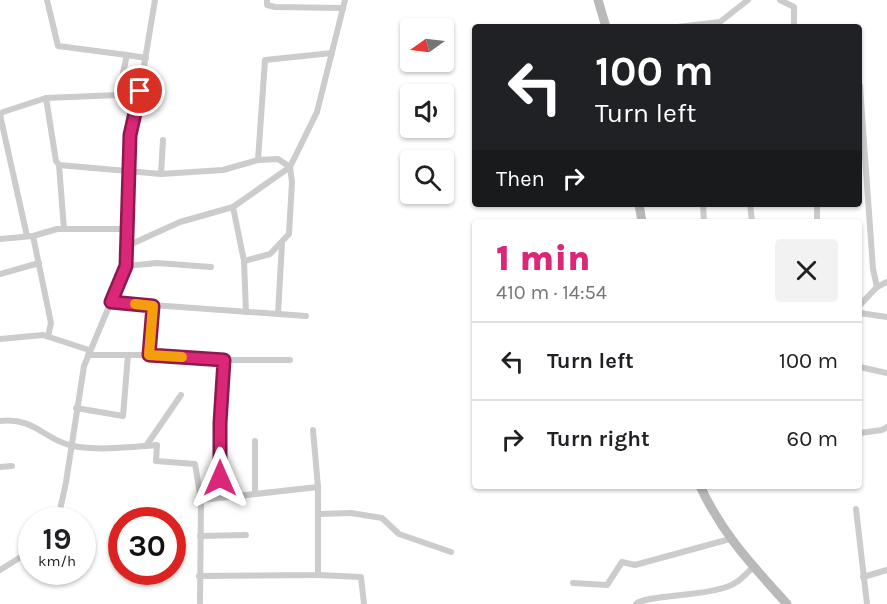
<!DOCTYPE html>
<meta charset="utf-8">
<style>
:root{--surface:#fff;--page:#f2f2f2;--text:#202124;--muted:#757577;--line:#e0e0e0;--accent:#db2777}
body{margin:0;font-family:Karla,sans-serif;background:var(--page);color:var(--text);height:100vh;display:flex;flex-direction:column;font-size:22px;white-space:nowrap}
*{box-sizing:border-box;margin:0}
p{font-size:20px;color:var(--muted)}
.icon{flex:none;width:33px;height:33px;fill:none;stroke:currentColor;stroke-width:2;stroke-linecap:round;stroke-linejoin:round}
.map{position:relative;flex:1;overflow:hidden}
.details{position:absolute;left:472px;top:219px;width:390px;height:270px;display:flex;flex-direction:column;background:var(--surface);border-radius:6px;box-shadow:0 2px 4px #0004}
.details>*{flex:none}
.top-card{position:absolute;left:472px;top:24px;width:390px;height:183px;border-radius:6px;box-shadow:0 2px 4px #0004;background:#202124;color:#fff;overflow:hidden}
.needle{width:39px;rotate:256deg}
.tools{position:absolute;left:400px;top:18px;display:grid;gap:12px}
.tools a{display:grid;place-items:center;width:54px;height:54px;border-radius:6px;background:var(--surface);box-shadow:0 2px 4px #0004;font-size:30px}
.speed{position:absolute;left:18px;top:507px;display:flex;gap:12px;font-size:30px;font-weight:700;text-align:center}
.speed>*{display:grid;place-content:center;width:78px;height:78px;border-radius:50%;background:var(--surface);box-shadow:0 2px 4px #0004;line-height:1}
.speed small{font-size:15px;font-weight:400}
.speed .limit{border:9px solid #d22;background:#fff;color:#111}
.pin{position:absolute;display:grid;place-items:center;width:51px;height:51px;color:#fff;margin:-26px;border:3px solid #fff;border-radius:50%;box-shadow:0 2px 6px #0007}
.me{position:absolute;width:66px;margin:-33px;rotate:0deg;stroke-linejoin:round;filter:drop-shadow(0 0 4px #0008)}
.turn{display:flex;align-items:center;gap:21px;height:126px;padding:0 24px;font-size:27px}
.turn .icon{width:78px;height:78px;stroke-width:2.5}
.turn b{display:block;font-size:42px;line-height:51px}
.then{display:flex;align-items:center;height:57px;padding:0 24px;background:#0003;gap:12px;font-size:22px}
.round{display:grid;place-items:center;flex:none;width:63px;height:63px;border-radius:6px;background:var(--page)}
.overview{display:flex;align-items:center;justify-content:space-between;height:102px;padding:0 24px}
h1{font-size:36px;font-weight:800;line-height:45px;color:var(--accent)}
ul{padding:0;list-style:none}
li{display:flex;align-items:center;gap:18px;height:78px;padding:0 24px;border-top:2px solid var(--line)}
li div{flex:1}
li b{display:block;font-size:22px}
li em{font-style:normal}
.map>svg:first-child{display:block}
.lines{fill:none;stroke-linecap:round;stroke-linejoin:round}
.street{stroke:#ccc;stroke-width:6}
.secondary{stroke:#b9b9b9;stroke-width:9}
.route-casing{stroke:#8e194d;stroke-width:15}
.route{stroke:#db2777;stroke-width:10}
.slow{stroke:#f59e0b;stroke-width:10}
</style>
<div class="map">
<svg width="887" height="604" viewBox="0 0 887 604">
<rect width="100%" height="100%" fill="#fff"/>
<g class="lines">
<g class="street">
<polyline points="47,0 58,46 127,55"/>
<polyline points="267,0 267,5 275,7 343,8"/>
<polyline points="780,0 794,7 794,27"/>
<polyline points="677,27 720,22 748,0"/>
<polyline points="860,86 873,269 877,287"/>
<polyline points="46,98 56,161 59,165 64,229"/>
<polyline points="258,160 265,60 332,53"/>
<polyline points="59,165 161,174 223,170 258,160 278,159 290,167 233,207"/>
<polyline points="161,174 163,140"/>
<polyline points="703,204 704,222"/>
<polyline points="750,204 752,222"/>
<polyline points="817,204 817,222"/>
<polyline points="27,236 0,115 3,112 46,98 118,95 127,55 146,58"/>
<polyline points="33,236 51,323 48,336"/>
<polyline points="0,239 33,236 57,229 127,229"/>
<polyline points="127,246 180,222 233,207 244,261 246,312"/>
<polyline points="244,261 270,254 289,234 292,182 290,167 317,112 345,0"/>
<polyline points="126,266 157,263 211,267"/>
<polyline points="0,274 39,263"/>
<polyline points="111,302 306,316"/>
<polyline points="860,305 877,287 887,282"/>
<polyline points="860,313 887,317"/>
<polyline points="278,314 282,243"/>
<polyline points="0,339 43,335 89,350"/>
<polyline points="88,355 149,355 224,360 220,423 221,496"/>
<polyline points="149,355 152,306"/>
<polyline points="224,360 290,360"/>
<polyline points="860,367 887,373"/>
<polyline points="76,408 123,416 128,355"/>
<path d="M0 421C35 417 44 440 73 446 100 451 130 447 157 445L156 461 195 464 201 500 200 604"/>
<polyline points="313,430 318,487"/>
<polyline points="860,433 882,430 887,427"/>
<polyline points="255,441 255,493"/>
<polyline points="146,446 181,395"/>
<polyline points="0,467 12,466"/>
<polyline points="856,509 867,604"/>
<polyline points="320,514 351,513 382,518 399,534 451,552"/>
<polyline points="55,520 59,515 66,482 84,366 126,266 130,135 137,108 155,0"/>
<polyline points="200,536 246,535"/>
<polyline points="0,570 32,550"/>
<polyline points="318,575 361,577 364,604"/>
<polyline points="199,576 318,575 318,487 201,500"/>
<polyline points="863,577 887,570"/>
<polyline points="573,583 607,585 622,562 635,565 730,539"/>
<path d="M636 604C645 594 714 597 735 583 742 579 748 572 753 567"/>
</g>
<g class="secondary">
<polyline points="598,0 606,27"/>
<polyline points="639,204 642,222"/>
<path d="M700 486C723 535 751 564 787 604"/>
</g>
</g>
<g class="lines">
<defs>
<polyline id="route" points="140,91 130,135 126,266 111,302 153,306 149,355 224,360 220,423 220,478"/>
</defs>
<use href="#route" class="route-casing"/>
<use href="#route" class="route"/>
<polyline class="slow" points="135,304 153,306 149,355 182,357"/>
</g>
</svg>
<div class="tools">
<a><svg class="needle" viewBox="-14 -14 28 28"><path d="M0-13l5 13h-10z" fill="#e53935"/><path d="M0 13l5-13h-10z" fill="#757577"/></svg></a>
<a><svg class="icon" aria-label="sound" viewBox="0 0 24 24"><path d="M4 9h4l5-4v14l-5-4H4zM17 9q2 3 0 6"/></svg></a>
<a><svg class="icon" aria-label="search" viewBox="0 0 24 24"><circle cx="10" cy="10" r="6"/><path d="M15 15l6 6"/></svg></a>
</div>
<div class="speed"><div>19<small>km/h</small></div><div class="limit">30</div></div>
<div class="pin" style="left:140px;top:91px;background:#d93025"><svg class="icon" aria-label="arrive" viewBox="0 0 24 24"><path d="M6 21V4h12l-3 4 3 4H6"/></svg></div>
<svg class="me" style="left:220px;top:478px" viewBox="-20 -20 40 40"><path d="M0-17L14 15 0 8-14 15z" fill="#db2777" stroke="#fff" stroke-width="4"/></svg>
<div class="top-card">
<div class="turn"><svg class="icon" aria-label="left" viewBox="0 0 24 24"><path d="M17 20v-9H6M10 6l-5 5 5 5"/></svg><div><b>100 m</b>Turn left</div></div>
<div class="then">Then<svg class="icon" aria-label="right" viewBox="0 0 24 24"><path d="M7 20v-9h11M14 6l5 5-5 5"/></svg></div>
</div>
<section class="details">
<div class="overview"><div><h1>1 min</h1><p>410 m · 14:54</p></div><a class="round"><svg class="icon" aria-label="close" viewBox="0 0 24 24"><path d="M6 6l12 12M18 6L6 18"/></svg></a></div>
<ul>
<li><svg class="icon" aria-label="left" viewBox="0 0 24 24"><path d="M17 20v-9H6M10 6l-5 5 5 5"/></svg><div><b>Turn left</b></div><em>100 m</em></li>
<li><svg class="icon" aria-label="right" viewBox="0 0 24 24"><path d="M7 20v-9h11M14 6l5 5-5 5"/></svg><div><b>Turn right</b></div><em>60 m</em></li>
</ul>
</section>
</div>
